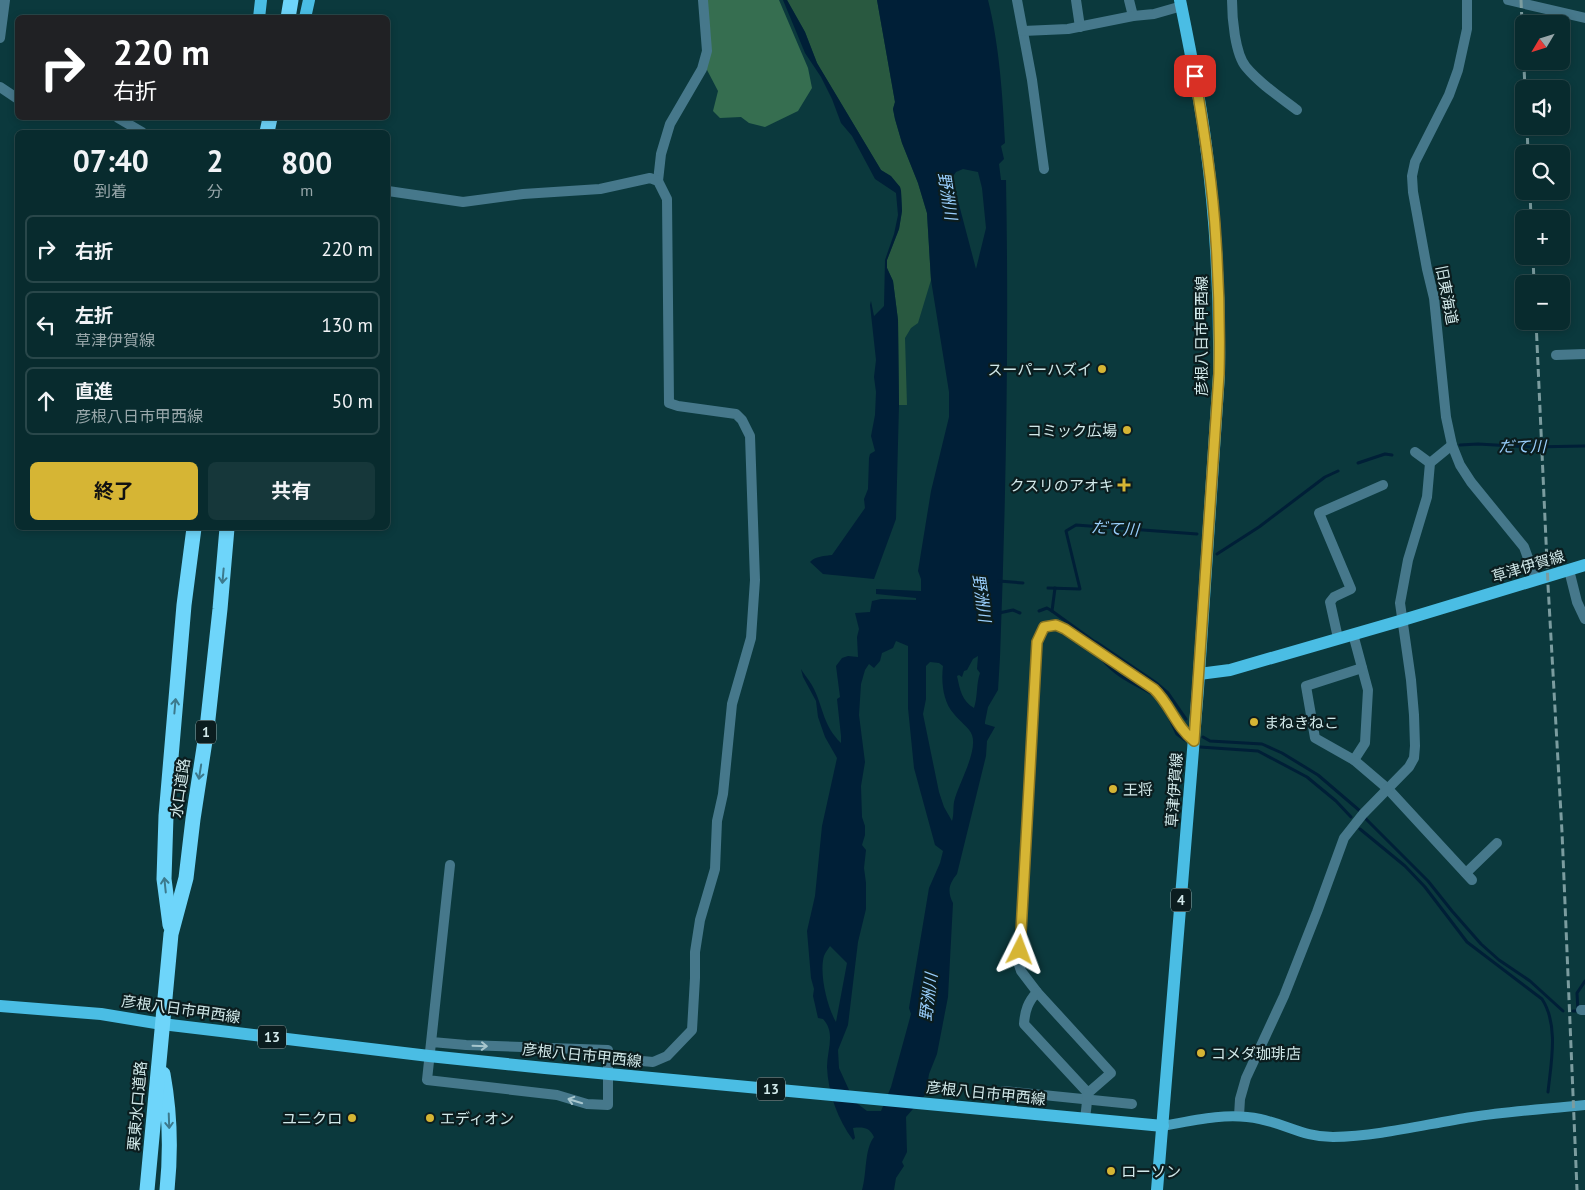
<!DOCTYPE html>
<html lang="ja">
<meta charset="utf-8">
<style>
:root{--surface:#082b2e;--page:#16373a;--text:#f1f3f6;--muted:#98a7aa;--line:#29474a;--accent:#d6b534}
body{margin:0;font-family:"PT Sans","Noto Sans JP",sans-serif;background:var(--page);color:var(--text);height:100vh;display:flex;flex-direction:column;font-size:19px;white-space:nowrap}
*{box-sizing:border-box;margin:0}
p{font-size:16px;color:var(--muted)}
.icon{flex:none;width:28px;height:28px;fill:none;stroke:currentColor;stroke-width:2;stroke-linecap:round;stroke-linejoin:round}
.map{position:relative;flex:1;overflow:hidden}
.sheet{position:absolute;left:15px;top:130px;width:375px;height:400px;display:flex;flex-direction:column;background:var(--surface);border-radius:8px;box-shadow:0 2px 8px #0003,0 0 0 1px var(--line)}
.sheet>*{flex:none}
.top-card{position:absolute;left:15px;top:15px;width:375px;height:105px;border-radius:8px;box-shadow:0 2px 8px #0003,0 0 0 1px var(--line);background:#202124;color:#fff;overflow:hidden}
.needle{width:32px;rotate:232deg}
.controls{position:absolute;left:1515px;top:15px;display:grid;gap:10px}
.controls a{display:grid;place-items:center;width:55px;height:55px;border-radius:8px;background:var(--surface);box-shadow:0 2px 8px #0003,0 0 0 1px var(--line);font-size:25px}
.pin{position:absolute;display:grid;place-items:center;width:42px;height:42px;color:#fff;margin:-21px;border-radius:10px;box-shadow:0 2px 8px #0006}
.me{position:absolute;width:55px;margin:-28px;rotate:3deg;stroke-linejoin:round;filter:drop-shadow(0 0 4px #0008)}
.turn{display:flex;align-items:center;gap:18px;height:105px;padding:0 15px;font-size:22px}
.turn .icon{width:65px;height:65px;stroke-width:2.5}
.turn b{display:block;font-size:35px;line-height:42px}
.eta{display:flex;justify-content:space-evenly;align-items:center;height:85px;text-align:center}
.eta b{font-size:30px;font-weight:700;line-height:35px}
.button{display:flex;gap:10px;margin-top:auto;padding:10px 15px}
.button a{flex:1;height:58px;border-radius:8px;background:var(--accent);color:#111;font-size:20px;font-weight:700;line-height:58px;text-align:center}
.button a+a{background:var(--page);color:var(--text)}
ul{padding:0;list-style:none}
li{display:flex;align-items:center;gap:15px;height:68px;margin:0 10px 8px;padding:0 5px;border:2px solid var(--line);border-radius:8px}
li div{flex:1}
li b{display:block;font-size:19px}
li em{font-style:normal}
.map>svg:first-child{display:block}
.green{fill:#295940}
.forest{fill:#366e50}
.water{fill:#001f37;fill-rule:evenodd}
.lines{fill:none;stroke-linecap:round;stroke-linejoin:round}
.stream{stroke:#001f37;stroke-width:3}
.street{stroke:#46788b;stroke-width:10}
.secondary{stroke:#4a9fbd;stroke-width:10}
.primary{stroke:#4abde4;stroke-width:12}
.highway{stroke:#6ed5fa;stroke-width:15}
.rail{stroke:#7b9c9f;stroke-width:3;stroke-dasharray:8 4;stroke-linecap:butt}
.oneway{stroke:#3c798c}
.oneway2{stroke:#a7c6cd}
.route-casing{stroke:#8b7622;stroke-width:12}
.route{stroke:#d6b534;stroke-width:9}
.poi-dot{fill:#d6b534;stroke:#0b1d1f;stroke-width:2}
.labels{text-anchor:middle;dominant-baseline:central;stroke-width:4.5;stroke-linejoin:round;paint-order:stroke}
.shield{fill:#0b1d1f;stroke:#96abac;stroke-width:1}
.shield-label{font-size:14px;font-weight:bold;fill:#d1e8e9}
.street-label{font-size:15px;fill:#d1e8e9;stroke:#0b1d1f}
.poi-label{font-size:15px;fill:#d1e8e9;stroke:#0b1d1f;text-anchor:start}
.water-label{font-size:16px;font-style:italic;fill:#99cefc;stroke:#0b1d1f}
</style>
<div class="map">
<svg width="1585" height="1190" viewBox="0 0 1585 1190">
<rect width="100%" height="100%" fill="#0b393d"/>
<polygon class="green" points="787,0 877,0 895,102 893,109 895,119 902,143 918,183 927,213 931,280 918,323 911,328 905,338 907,405 899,405 898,320 893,281 887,268 887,260 899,229 902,211 901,191 900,187 891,177 881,170 817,63 805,32"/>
<polygon class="forest" points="706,0 779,0 808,68 812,88 798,111 765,127 749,123 741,117 720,118 713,111 718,91 706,68"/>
<g class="water">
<path d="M783 0H787L805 32 817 63 881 170 891 176 900 187 901 191 902 211 899 229 887 260V268L893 281 898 320 899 405 896 519 874 579 823 574 810 562C815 556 825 556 832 555L865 508 864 499 868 489 869 458 870 454 875 451 871 436 875 415 876 392 874 377 876 360 870 305 871 301 874 316 884 306 885 260 894 234 898 215 896 193 875 179 852 136 841 123 832 99 821 77 805 53Z"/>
<path d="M877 0H988C999 43 1003 98 1005 143L1001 146 1004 159 999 164 1001 180H1006C1009 339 1006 498 1000 657L998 690 988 707 985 722V724L995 727 987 741 986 756 957 874C949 884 947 891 953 903L948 997 937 1054 929 1074 926 1094 906 1117 907 1152 902 1162 904 1166 896 1178 894 1190H862C867 1174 864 1150 874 1137 869 1127 863 1127 853 1128L855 1138 853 1140C838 1120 828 1093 827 1067 827 1050 836 1033 823 1019L818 1018 813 996 814 989 811 978 807 931 815 896 822 826 837 758 825 737 818 717 816 701 803 677 801 669C805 676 811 682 814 689 824 710 823 725 841 743V736L837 699 840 697 836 666 842 658 848 656 858 657 857 637 859 629 855 613 870 612 872 601 881 599 916 600V598L876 594V589L921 591V579L918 571 931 491 949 417V392L931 280 927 213 918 183 902 143 895 119 893 109 895 102ZM963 169 978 172 982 188 986 228 976 269 952 178 956 172ZM896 641 908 646V708L914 768 935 845 943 851 940 863 929 888 909 1008 911 1014 891 1087 881 1111H867L854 1101 839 1068 838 1050 848 1025 858 942 866 909V883L864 868 866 850 862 845 865 835V826L862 817 861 786 865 762 859 715 861 684 865 670 869 664 874 668 880 661 882 653 893 648ZM978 656 977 669 980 673C976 684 978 696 974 708 962 701 960 690 957 676L959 675 962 677 964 671 967 670 973 659ZM930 662 939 663 943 666C941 682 943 702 954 714 959 721 969 727 972 735 978 752 958 784 954 802 953 808 954 815 952 821L944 807 939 792 923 714 926 699V666ZM830 946 847 963 836 1022C827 1007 819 973 824 956 825 953 828 949 830 946Z"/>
</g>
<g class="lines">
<g class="stream">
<polyline points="1460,445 1478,444 1531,447 1585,446"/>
<polyline points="1358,463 1385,454 1392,455"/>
<polyline points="1217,554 1259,527 1325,477 1338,471"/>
<polyline points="999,581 1023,583"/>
<polyline points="1048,588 1080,589 1066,531 1076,525 1197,534"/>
<polyline points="1039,611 1047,608 1052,611 1095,642"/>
<polyline points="1052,611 1055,588"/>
<polyline points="999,613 1013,610 1020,613"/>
<polyline points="1096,642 1155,682 1168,693 1186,719"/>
<path d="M1103 660C1117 677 1136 684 1154 695"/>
<polyline points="1170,719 1177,734 1185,740"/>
<polyline points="1203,737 1210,741 1262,744 1282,753 1318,775 1360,811"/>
<polyline points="1200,747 1258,751 1307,777 1336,801 1351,817"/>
<polyline points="1365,818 1428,881 1452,911 1481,944 1499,960 1530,981 1563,1011"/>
<path d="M1360 829 1405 866 1425 887 1467 942 1542 999C1559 1025 1551 1063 1548 1092"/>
<polyline points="1573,1011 1578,1011 1577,993 1585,981"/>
</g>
<g class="street">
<polyline points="1017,0 1032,80 1044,169"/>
<polyline points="1076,0 1080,27"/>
<polyline points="1129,0 1133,16"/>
<path d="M1232 0C1232 18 1235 54 1246 67 1260 84 1280 97 1297 110"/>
<polyline points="1467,0 1467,29 1458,70 1449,95 1415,162 1412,176 1413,192 1427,269 1434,298 1446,417 1452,445 1460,465 1471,482 1524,547 1536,580"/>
<polyline points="1508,0 1585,18"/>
<polyline points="1023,31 1068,29 1133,16 1154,14 1182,6"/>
<polyline points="0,38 5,0"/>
<polyline points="0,87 18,99"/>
<polyline points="118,118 142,132"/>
<polyline points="658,181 661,154 670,124 702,69 707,51 703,0"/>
<polyline points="388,191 463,202 523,194 600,189 650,178 658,181 667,199 669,403 678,406 736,414 742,420 750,436 755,580 751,638 732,704 723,794 717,821 715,869 700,920 695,952 695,978 692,1030 667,1056 653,1062 609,1058"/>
<polyline points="1556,355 1585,354"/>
<polyline points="1415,452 1430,463"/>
<polyline points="1569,570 1577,602 1585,619"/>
<polyline points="1353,634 1368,690 1365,743 1354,760"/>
<polyline points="1338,638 1330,602 1334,597 1351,589 1319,513 1383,485"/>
<polyline points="1362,668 1306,686 1315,738 1354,760 1388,789 1472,880"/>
<polyline points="1466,873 1497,843"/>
<path d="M1037 992 1021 971 1019 965 1037 642 1044 627 1056 625 1065 629 1154 689C1170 704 1176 727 1194 741"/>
<path d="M1037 992 1111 1073 1088 1093 1024 1024C1025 1010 1028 1002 1037 992Z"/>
<polyline points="1581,1010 1585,1010"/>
<polyline points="432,1042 466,1045 608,1050 608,1105 587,1104 557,1095 427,1080 450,865"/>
<polyline points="1004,1091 1132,1104"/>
<polyline points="1239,1116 1240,1099 1246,1078 1284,996 1317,912 1344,838 1363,814 1409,767 1414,758 1415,746 1414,715 1411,680 1400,603 1408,560 1427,497 1430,463 1452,445"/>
<polyline points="1085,1119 1088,1093"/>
</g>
<path class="secondary" d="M1163 1126C1194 1120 1228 1112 1260 1119 1288 1125 1304 1137 1333 1137 1380 1136 1426 1124 1472 1117 1509 1111 1547 1109 1585 1105"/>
<g class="primary">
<polyline points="259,18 261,0"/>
<polyline points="305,18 309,0"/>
<polyline points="1199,674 1230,670 1403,620 1585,565"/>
<polyline points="0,1006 101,1014 162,1024 429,1056 545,1068 1163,1126"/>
<path d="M1157 1190 1198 689 1219 374C1220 298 1216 222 1206 146 1200 97 1190 49 1180 0"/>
</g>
<g class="highway">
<polyline points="288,18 291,0"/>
<polyline points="267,132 270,118"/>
<polyline points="170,925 164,879 166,816 184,605 194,528"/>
<path d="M163 1074C170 1112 171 1151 167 1190"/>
<polyline points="147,1190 171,934 186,878 193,819 207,728 220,609 227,528"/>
</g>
<g class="rail">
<polyline points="1521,0 1525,89"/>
<polyline points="1527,126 1528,154"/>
<polyline points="1530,191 1531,219"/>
<polyline points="1533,256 1534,284"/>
<polyline points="1536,321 1548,585 1562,832 1577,1190"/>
</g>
</g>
<defs><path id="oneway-shaft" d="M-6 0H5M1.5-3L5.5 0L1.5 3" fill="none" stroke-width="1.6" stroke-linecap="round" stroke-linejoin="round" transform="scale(1.25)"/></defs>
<g class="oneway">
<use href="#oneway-shaft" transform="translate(223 576) rotate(95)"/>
<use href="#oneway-shaft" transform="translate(175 706) rotate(-85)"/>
<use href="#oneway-shaft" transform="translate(200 772) rotate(99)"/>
<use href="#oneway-shaft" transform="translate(165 885) rotate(-96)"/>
<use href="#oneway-shaft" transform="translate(169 1121) rotate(88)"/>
</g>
<g class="oneway2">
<use href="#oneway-shaft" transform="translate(480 1046) rotate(2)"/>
<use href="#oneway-shaft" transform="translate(575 1101) rotate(-163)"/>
</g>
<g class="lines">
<defs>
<path id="route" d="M1020 950 1037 642 1044 627 1056 625 1065 629 1154 689C1170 704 1176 727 1194 741L1219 374C1220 330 1219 286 1216 241 1213 186 1204 131 1195 76"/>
</defs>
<use href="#route" class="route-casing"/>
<use href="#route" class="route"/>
</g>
<g class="poi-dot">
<circle cx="1102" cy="369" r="5"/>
<circle cx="1127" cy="430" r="5"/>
<path d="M1121.5 477.5h5v5h5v5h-5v5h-5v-5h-5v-5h5z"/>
<circle cx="1254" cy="722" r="5"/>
<circle cx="1113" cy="789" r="5"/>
<circle cx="1201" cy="1053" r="5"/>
<circle cx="352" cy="1118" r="5"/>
<circle cx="430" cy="1118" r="5"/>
<circle cx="1111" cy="1171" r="5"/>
</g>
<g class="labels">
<g class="shield">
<rect x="196" y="720.5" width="20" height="23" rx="4"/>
<rect x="1171" y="888.5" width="20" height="23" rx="4"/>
<rect x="258" y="1025.5" width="28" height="23" rx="4"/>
<rect x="757" y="1077.5" width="28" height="23" rx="4"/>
</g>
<g class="shield-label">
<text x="206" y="732">1</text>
<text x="1181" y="900">4</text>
<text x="272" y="1037">13</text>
<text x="771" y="1089">13</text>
</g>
<g class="street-label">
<text transform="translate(1447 295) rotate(79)">旧東海道</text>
<text transform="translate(1201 336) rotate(-90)">彦根八日市甲西線</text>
<text transform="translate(1528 566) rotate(-17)">草津伊賀線</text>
<text transform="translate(180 788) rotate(-82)">水口道路</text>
<text transform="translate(1174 790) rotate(-86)">草津伊賀線</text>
<text transform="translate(181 1009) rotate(8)">彦根八日市甲西線</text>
<text transform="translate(582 1055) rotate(6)">彦根八日市甲西線</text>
<text transform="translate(986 1093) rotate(6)">彦根八日市甲西線</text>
<text transform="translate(137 1106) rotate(-85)">栗東水口道路</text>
</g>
<g class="poi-label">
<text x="1092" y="369" text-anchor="end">スーパーハズイ</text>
<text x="1117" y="430" text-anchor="end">コミック広場</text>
<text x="1114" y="485" text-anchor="end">クスリのアオキ</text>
<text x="1264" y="722">まねきねこ</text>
<text x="1123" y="789">王将</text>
<text x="1211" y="1053">コメダ珈琲店</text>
<text x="342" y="1118" text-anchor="end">ユニクロ</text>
<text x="440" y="1118">エディオン</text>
<text x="1121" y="1171">ローソン</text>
</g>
<g class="water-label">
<text transform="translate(948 196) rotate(81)">野洲川</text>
<text x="1522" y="446">だて川</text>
<text transform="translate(1115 528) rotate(4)">だて川</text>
<text transform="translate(982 598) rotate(82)">野洲川</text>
<text transform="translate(928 997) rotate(-83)">野洲川</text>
</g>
</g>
</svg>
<div class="controls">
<a><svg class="needle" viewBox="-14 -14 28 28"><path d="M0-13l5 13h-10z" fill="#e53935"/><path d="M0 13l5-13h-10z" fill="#98a7aa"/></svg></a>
<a><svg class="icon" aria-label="sound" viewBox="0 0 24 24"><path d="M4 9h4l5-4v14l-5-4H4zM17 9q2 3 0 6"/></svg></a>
<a><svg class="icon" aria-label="search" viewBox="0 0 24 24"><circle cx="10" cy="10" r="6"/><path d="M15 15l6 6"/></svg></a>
<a>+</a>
<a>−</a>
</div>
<div class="pin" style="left:1195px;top:76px;background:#d93025"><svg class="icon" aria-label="arrive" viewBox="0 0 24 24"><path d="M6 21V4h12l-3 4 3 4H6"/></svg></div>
<svg class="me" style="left:1020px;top:950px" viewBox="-20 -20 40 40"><path d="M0-17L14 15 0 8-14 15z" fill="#d6b534" stroke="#fff" stroke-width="4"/></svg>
<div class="top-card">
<div class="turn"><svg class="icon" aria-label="right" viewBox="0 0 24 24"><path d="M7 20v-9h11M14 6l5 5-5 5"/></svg><div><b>220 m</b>右折</div></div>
</div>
<section class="sheet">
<div class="eta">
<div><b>07:40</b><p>到着</p></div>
<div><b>2</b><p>分</p></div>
<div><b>800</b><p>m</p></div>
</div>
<ul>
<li><svg class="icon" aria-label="right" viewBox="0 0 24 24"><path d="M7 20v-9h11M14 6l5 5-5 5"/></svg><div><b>右折</b></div><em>220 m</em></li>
<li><svg class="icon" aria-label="left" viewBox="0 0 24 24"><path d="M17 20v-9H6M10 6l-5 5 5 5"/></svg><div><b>左折</b><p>草津伊賀線</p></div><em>130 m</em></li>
<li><svg class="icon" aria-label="ahead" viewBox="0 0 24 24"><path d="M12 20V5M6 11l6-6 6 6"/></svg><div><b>直進</b><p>彦根八日市甲西線</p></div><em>50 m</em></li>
</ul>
<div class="button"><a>終了</a><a>共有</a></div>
</section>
</div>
